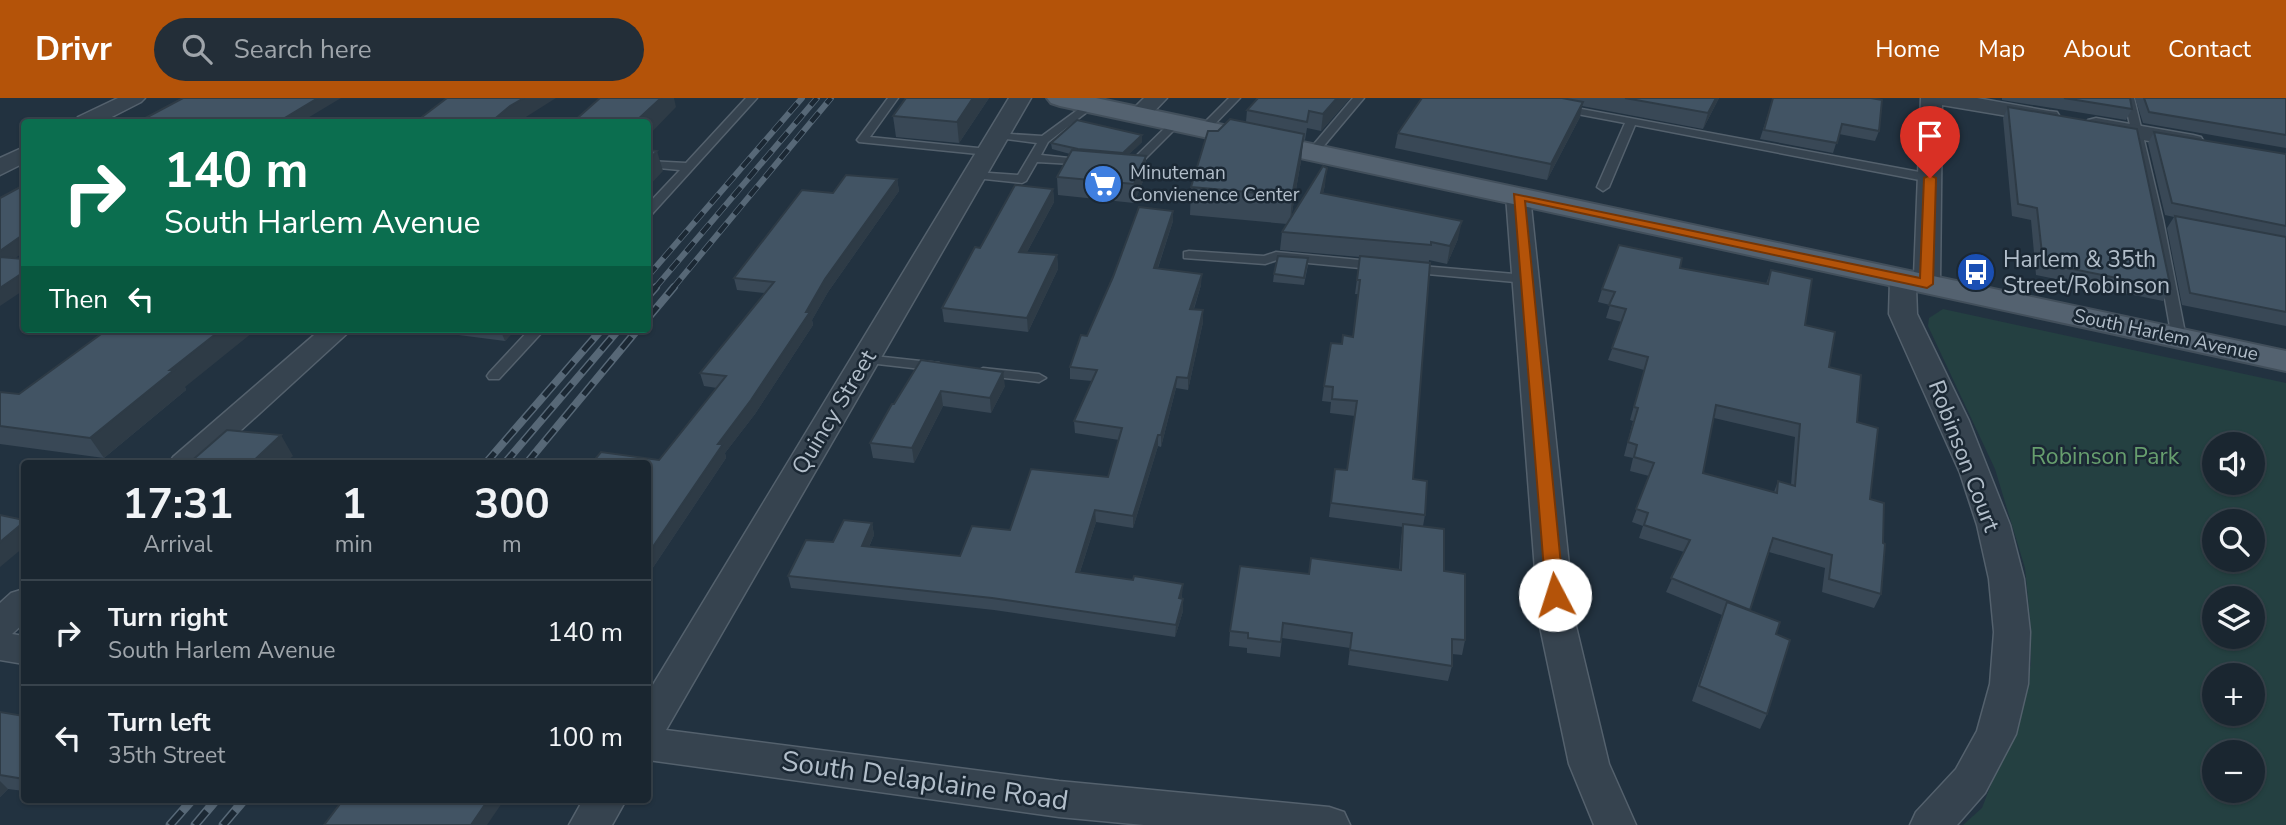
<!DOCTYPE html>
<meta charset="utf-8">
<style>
:root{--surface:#1a2630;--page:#232e38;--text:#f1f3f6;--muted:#9fa5ab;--line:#38434c;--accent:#b45309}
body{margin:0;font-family:"Nunito Sans",sans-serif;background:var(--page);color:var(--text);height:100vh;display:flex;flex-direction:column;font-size:26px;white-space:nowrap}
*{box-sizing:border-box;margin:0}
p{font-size:23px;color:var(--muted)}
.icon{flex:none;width:38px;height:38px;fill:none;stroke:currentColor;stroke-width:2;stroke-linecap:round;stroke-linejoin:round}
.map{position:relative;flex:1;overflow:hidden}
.panel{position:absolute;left:21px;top:362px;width:630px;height:343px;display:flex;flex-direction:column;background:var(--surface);border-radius:7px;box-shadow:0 2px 5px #0004,0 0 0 2px var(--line)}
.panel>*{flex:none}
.banner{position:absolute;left:21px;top:21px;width:630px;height:214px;border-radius:7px;box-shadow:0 2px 5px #0004,0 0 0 2px var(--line);background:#0b6e4f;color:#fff;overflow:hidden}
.buttons{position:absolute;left:2202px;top:334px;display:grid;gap:14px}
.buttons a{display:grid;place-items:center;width:63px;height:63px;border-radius:50%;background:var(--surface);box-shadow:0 2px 5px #0004,0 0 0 2px var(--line);font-size:35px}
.pin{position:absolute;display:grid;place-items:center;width:60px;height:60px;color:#fff;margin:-72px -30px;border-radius:50% 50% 50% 0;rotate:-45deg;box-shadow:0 0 7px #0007}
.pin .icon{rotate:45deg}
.me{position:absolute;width:77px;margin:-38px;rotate:355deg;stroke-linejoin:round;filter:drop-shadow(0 0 5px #0008)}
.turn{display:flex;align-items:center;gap:24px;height:147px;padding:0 28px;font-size:32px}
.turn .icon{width:91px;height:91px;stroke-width:2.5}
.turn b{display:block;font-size:49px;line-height:60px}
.then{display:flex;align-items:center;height:66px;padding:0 28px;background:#0003;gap:14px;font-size:26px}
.eta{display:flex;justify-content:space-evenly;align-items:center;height:119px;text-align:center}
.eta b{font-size:42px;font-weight:700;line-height:49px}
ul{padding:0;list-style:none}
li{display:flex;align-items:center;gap:21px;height:105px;padding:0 28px;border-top:2px solid var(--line)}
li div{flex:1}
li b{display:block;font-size:26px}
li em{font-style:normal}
header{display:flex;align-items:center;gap:42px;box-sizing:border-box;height:98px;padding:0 35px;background:var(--accent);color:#fff}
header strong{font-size:33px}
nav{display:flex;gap:38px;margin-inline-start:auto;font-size:24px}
.search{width:490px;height:63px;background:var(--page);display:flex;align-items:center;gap:18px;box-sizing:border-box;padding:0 24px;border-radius:38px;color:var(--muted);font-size:26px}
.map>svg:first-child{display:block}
.green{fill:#244041;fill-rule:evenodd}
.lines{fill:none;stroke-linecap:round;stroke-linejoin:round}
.service-casing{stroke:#54616d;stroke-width:3}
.minor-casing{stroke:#54616d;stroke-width:3}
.primary-casing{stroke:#424f5b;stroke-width:4}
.service{fill:#36434f;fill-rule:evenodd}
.minor{fill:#36434f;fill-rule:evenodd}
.primary{fill:#546270;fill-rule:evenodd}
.rail-far2-casing{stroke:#576877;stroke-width:6}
.rail-far1-casing{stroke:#576877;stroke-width:8}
.rail-casing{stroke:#576877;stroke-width:9}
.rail-far2{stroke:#1b2834;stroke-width:4.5;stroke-dasharray:12;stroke-linecap:butt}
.rail-far1{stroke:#1b2834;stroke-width:5;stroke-dasharray:15;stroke-linecap:butt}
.rail{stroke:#1b2834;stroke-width:6;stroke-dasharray:18;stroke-linecap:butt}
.wall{fill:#394856;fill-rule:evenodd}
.shaded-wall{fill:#2e3b46}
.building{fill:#425464;stroke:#2e3b46;stroke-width:2;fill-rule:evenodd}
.route{fill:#b45309;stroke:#753606;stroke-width:2}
.labels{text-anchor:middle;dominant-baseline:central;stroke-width:5;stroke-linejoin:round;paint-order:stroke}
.far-poi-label{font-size:19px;fill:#b2beca;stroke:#1b2834;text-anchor:start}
.far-street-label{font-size:19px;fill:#b2beca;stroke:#1b2834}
.poi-label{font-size:23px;fill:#b2beca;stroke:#1b2834;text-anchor:start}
.street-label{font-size:23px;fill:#b2beca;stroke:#1b2834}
.park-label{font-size:23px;fill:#679e6e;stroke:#1b2834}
.near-street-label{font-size:28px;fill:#b2beca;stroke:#1b2834}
</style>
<header>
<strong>Drivr</strong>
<div class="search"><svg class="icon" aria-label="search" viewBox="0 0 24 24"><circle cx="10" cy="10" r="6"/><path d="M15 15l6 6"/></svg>Search here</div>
<nav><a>Home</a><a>Map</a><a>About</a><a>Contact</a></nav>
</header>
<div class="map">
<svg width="2286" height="727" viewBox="0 0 2286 727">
<rect width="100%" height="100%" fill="#223240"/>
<path class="green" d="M1943 211 2286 285V727H1963L1982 710 2019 613 2031 566 2030 520 2025 470 1995 371 1928 228 1929 220ZM2214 346H2252V385H2214ZM2214 424H2252V462H2214ZM2214 500H2252V539H2214ZM2214 578H2252V616H2214ZM2214 654H2252V693H2214Z"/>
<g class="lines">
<defs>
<g id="service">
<polygon points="746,0 757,0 652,116 648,117 648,106 680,72 648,69 648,63 686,65"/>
<polygon points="888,0 898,0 870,39 988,51 994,54 988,57 859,44 857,42"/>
<polygon points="1229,0 1240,0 1208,33 1200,33 1200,29"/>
<polygon points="1353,0 1364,0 1317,56 1309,56 1309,52"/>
<polygon points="2124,0 2134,0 2163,122 2186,240 2179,244 2172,240 2151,122"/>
<polygon points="1087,5 1096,7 1048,44 1041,57 1087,62 1093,65 1091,67 1037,64 1026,83 1022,85 975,80 969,77 975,74 1018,77 1037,45 998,40 994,39 994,35 1042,38"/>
<polygon points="1560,7 1930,76 1936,80 1930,84 1635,27 1609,89 1603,93 1597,89 1625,25 1556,12 1556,8"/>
<polygon points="1172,23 1181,25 1135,71 1123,71 1123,67 1128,66"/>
<polygon points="1189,153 1264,158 1276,154 1381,164 1387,168 1381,172 1277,162 1265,166 1184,160 1184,154"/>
<polygon points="1410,167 1526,177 1533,181 1526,185 1405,174 1404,171"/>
<polygon points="530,231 545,231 499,281 489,281 487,278 489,275"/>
<polygon points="865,257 939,265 946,269 939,273 860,264 858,261 860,258"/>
<polygon points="983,270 1039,276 1046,280 1039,284 978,277 976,274"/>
</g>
<g id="minor">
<polygon points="118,0 145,0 141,4 102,24 75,24 78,19"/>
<polygon points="1009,0 1031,0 666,632 1059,683 1329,709 1344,714 1350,727 1144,727 1059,719 648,662 648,595"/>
<polygon points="1144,0 1167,0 1146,22 1130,22 1127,17"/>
<polygon points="1921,0 1977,0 2049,13 2057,14 2060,19 2057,24 2049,25 1942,7 1940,186 1936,192 1927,194 1916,189 1917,216 1969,323 2010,427 2024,481 2030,534 2028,586 2016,636 1985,695 1957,727 1910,727 1916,714 1956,671 1977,633 1990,586 1994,534 1989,481 1977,427 1960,375 1889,216 1890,181 1894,175 1903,173 1914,178"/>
<polygon points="2096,20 2193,37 2201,39 2204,44 2201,49 2193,51 2088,32 2085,27 2088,22"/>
<polygon points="24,49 24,65 0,77 0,60"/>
<polygon points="1518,91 1526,93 1530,98 1575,524 1609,666 1636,727 1594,727 1569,666 1539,524 1506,98 1510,93"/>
<polygon points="321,231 352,231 204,366 168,366 173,359"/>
<polygon points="24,491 24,525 12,536 24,538 24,566 0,562 0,505 11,495"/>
<polygon points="583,702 626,702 612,727 569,727"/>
</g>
<polygon id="primary" points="1047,0 1096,0 2286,253 2286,273 1060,8 1051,5"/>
</defs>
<use href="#service" class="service-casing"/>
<use href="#minor" class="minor-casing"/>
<use href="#primary" class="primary-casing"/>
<use href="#service" class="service"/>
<use href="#minor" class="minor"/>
<use href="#primary" class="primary"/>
<defs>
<g id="rail-far2">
<polyline points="648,178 802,0"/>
<polyline points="655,190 817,0"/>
<polyline points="673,190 831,0"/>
</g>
<g id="rail-far1">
<polyline points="648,198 656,189"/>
<polyline points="648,220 674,189"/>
<polyline points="485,366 602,231"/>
<polyline points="504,366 619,231"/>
<polyline points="526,366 638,231"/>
</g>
<g id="rail">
<polyline points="170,727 192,702"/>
<polyline points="195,727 216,702"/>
<polyline points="223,727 244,702"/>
</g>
</defs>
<use href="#rail-far2" class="rail-far2-casing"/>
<use href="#rail-far1" class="rail-far1-casing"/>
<use href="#rail" class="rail-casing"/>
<use href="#rail-far2" class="rail-far2"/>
<use href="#rail-far1" class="rail-far1"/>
<use href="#rail" class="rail"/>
</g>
<g class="wall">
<polygon points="989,0 959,45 896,39 893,18"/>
<polygon points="1258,0 1350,0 1321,33 1307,30 1305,42 1303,41 1301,63 1291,120 1325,87 1323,95 1458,141 1447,166 1429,162 1413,381 1425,417 1423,428 1444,473 1465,542 1462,557 1452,556 1452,568 1448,583 1348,567 1350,550 1282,540 1280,559 1247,555 1247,550 1229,548 1230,533 1309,476 1399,472 1401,441 1403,429 1329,419 1335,371 1347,372 1355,318 1330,315 1331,304 1322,303 1324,288 1342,246 1353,239 1359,196 1355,196 1360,159 1280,152 1282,134 1287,126 1190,117 1191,89 1218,33 1246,24 1247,12"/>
<polygon points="1422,0 1719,0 1703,31 1582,8 1580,19 1547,82 1395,50 1398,35"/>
<polygon points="1773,0 1879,33 1875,43 1839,36 1833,55 1760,41"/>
<polygon points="2002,0 2130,0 2132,11 2126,22 2002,2"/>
<polygon points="2135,0 2286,0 2286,50 2143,25"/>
<polygon points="2008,9 2171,191 2163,203 2036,177 2031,122 2012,118 2003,20"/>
<polygon points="2154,34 2286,56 2286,228 2182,207 2167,130 2174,119 2165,117 2148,45"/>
<polygon points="1142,44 1129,56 1146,58 1146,76 1134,105 1058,97 1057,79 1070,56 1052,51 1051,45"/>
<polygon points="897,81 899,93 828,194 812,222 813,227 755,316 725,355 726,360 648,477 648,366 659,362 717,290 704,288 700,275 765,195 737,192 734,180 833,95"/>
<polygon points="1053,91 1054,104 1027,154 1057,157 1058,171 1028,234 944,224 942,210 980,150"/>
<polygon points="1173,113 1173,123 1158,170 1201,187 1194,211 1203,224 1188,292 1176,290 1161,349 1158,348 1133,430 1096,424 1080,474 1182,498 1183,513 1175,539 994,512 791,490 788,478 833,444 872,425 874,437 869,449 960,458 1108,379 1119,342 1075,335 1074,323 1092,283 1070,281 1070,269 1087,238"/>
<polygon points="1308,167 1304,187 1273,184 1274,176"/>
<path d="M1680 170 1766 186 1771 172 1829 269 1857 324 1870 401 1881 496 1874 510 1822 494 1825 470 1769 454 1750 513 1776 536 1767 616 1760 631 1692 603 1722 517 1666 494 1684 454 1639 440 1643 428 1632 424 1649 378 1630 373 1633 360 1624 358 1633 323 1630 322 1644 272 1608 262 1622 224 1606 220 1610 207 1598 204 1602 191ZM1714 320 1795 339 1791 387 1778 383 1774 394 1703 375Z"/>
<polygon points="412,231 516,231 505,243"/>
<polygon points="921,262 1005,288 991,315 943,308 914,365 873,360 870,345"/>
<polygon points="185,289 186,292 104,360 0,346 0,294 19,296"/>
<polygon points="0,614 24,618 24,693 8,691 0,699"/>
</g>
<g class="shaded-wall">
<polygon points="318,0 341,0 301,24 278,24"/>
<polygon points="524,0 556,0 518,24 491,24 510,8"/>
<polygon points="661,0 674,0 676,9 648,38 648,24 635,24"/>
<polygon points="973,0 989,0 959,45 957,24"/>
<polygon points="1337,0 1350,0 1321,33 1323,16"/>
<polygon points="1716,0 1719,0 1703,31 1708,15"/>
<polygon points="1583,4 1580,19 1547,82 1551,66"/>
<polygon points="1304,36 1301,63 1290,126 1292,98"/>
<polygon points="1142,37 1142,44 1123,62 1123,55"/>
<polygon points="657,53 663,73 648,89 648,63"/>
<polygon points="1146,58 1146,76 1134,105 1134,86"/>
<polygon points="1327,70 1325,87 1319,113 1321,95"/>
<polygon points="897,81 899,93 828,194 812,222 813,227 755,316 725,355 726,360 648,477 648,456 718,346 806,214 825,181"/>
<polygon points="1053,91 1054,104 1020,167 1019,154"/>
<polygon points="1173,113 1173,123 1154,181 1154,170"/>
<polygon points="1462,123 1458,141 1447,166 1450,148"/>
<polygon points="24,136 24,154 0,171 0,153"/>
<polygon points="1057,157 1058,171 1028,234 1027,220"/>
<polygon points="24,174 24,192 0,208 0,190"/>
<polygon points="1202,176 1201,187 1190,222 1190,211"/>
<polygon points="1203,212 1203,224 1188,292 1188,280"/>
<polygon points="222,231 257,231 185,289 186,292 104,360 90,340 170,272"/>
<polygon points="500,231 516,231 505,243"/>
<polygon points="1003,274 1005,288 991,315 990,300"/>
<polygon points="1177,279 1176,290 1161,349 1161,337"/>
<polygon points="941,293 943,308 914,365 912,350"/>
<polygon points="281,337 293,358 284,366 250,366"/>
<polygon points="1158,337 1158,348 1133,430 1133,418"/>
<polygon points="1095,412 1096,424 1076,486 1076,474"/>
<polygon points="24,424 24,449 0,469 0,444"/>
<polygon points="872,425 874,437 864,460 862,448"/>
<polygon points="1183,486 1182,498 1179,512 1179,500"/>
<polygon points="1183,501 1183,513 1175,539 1176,527"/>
<polygon points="0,683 8,691 0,699"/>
<polygon points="488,702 501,702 502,705 487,727 471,727"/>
</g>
<g class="building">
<polygon points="183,0 318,0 278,24 138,24"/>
<polygon points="447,0 524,0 510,8 491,24 403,24 408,21 418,22"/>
<polygon points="600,0 661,0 635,24 573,24"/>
<polygon points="906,0 973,0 957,24 893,18"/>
<polygon points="1258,0 1337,0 1323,16 1309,13 1307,24 1247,12"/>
<polygon points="1422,0 1562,0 1583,4 1551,66 1398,35"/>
<polygon points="1625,0 1716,0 1708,15"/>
<polygon points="1773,0 1871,0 1882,2 1879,33 1842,26 1837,45 1764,32"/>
<polygon points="2064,0 2130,0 2132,11"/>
<polygon points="2144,0 2286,0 2286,37 2149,14"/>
<polygon points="2008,9 2137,31 2171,191 2043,165 2037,110 2018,106"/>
<polygon points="1230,21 1304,36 1292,98 1191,89 1208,33 1218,33"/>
<polygon points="1077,22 1142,37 1123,55 1078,51 1051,45"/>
<polygon points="2154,34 2286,56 2286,128 2172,105"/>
<polygon points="648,52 657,53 648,63"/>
<polygon points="1072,52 1146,58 1134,86 1057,79"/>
<polygon points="1323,68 1327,70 1321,95 1462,123 1450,148 1431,144 1431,147 1282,134"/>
<polygon points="846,77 897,81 825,181 806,214 810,214 751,302 718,346 723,346 648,456 648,366 591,366 601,354 659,362 726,278 700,275 774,184 734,180 802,92 833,95"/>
<polygon points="24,87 24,136 0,153 0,100"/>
<polygon points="1015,87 1053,91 1019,154 1057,157 1027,220 942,210 975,149 980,150"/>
<polygon points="1139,109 1173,113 1154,170 1202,176 1190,211 1203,212 1188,280 1177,279 1161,337 1158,337 1133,418 1095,412 1076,474 1133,482 1134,478 1183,486 1179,500 1183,501 1176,527 992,500 788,478 806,442 833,444 844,422 872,425 862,448 960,458 972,428 1010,432 1031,371 1108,379 1122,330 1074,323 1097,272 1070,269 1081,237 1087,238 1113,179"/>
<polygon points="2175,118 2286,139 2286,214 2190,195"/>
<path d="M1619 147 1682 160 1680 170 1768 186 1771 172 1812 181 1805 227 1835 234 1829 269 1861 277 1857 324 1878 330 1870 401 1884 405 1883 445 1885 446 1881 496 1829 481 1832 457 1773 440 1750 512 1671 480 1690 442 1644 427 1648 415 1636 411 1654 365 1634 359 1637 347 1628 344 1638 310 1634 309 1648 259 1612 250 1626 211 1609 207 1615 194 1602 191ZM1716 307 1800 326 1795 388 1778 383 1777 395 1703 375Z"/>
<polygon points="1278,158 1308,160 1304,180 1274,176"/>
<polygon points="1360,158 1430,165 1413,381 1427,383 1425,417 1331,405 1335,371 1347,372 1357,303 1332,301 1333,289 1324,288 1331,245 1342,246 1343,237 1353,239 1360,182 1357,182"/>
<polygon points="0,159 24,161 24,174 0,190"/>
<polygon points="108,231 222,231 170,272 174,272 90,340 0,328 0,294 19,296"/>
<polygon points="921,262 1003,274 990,300 941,293 912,350 870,345 892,306 894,306"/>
<polygon points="227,332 281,337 250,366 188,366"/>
<polygon points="0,417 24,422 24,424 0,444"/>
<polygon points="1403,426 1444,431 1444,473 1465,476 1465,542 1452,541 1452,568 1350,552 1352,535 1283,525 1281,544 1248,540 1248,535 1230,533 1240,468 1309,476 1311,460 1401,472"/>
<polygon points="1727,504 1780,524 1776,536 1790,542 1767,616 1699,588"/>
<polygon points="0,614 24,618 24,681 0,677"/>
<polygon points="343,702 488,702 471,727 324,727"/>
</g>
<polygon class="route" points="1930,77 1936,80 1933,186 1927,190 1525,103 1564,497 1561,502 1549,502 1546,497 1514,96 1920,180 1924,80"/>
<defs>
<symbol id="supermarket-disc" viewBox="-11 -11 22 22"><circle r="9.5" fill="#3f7fe0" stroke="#1b2834"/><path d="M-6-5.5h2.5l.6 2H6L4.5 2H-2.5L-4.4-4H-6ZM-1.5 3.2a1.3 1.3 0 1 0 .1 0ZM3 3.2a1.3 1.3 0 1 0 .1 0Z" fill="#fff"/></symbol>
<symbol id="bus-disc" viewBox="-11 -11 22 22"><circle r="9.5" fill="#1a4fb4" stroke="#1b2834"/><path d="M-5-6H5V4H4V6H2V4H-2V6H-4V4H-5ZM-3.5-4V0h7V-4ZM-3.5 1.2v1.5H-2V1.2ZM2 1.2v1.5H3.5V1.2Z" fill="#fff"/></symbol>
</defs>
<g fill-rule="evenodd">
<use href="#supermarket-disc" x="1081" y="64" width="44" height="44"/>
<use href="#bus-disc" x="1954" y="152" width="44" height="44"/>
</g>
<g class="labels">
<g class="far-poi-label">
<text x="1130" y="75">Minuteman<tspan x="1130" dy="22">Convienence Center</tspan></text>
</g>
<g class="far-street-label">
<text transform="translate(2166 237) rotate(12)">South Harlem Avenue</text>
</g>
<g class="poi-label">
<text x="2003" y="161">Harlem &amp; 35th<tspan x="2003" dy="26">Street/Robinson</tspan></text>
</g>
<g class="street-label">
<text transform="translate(834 314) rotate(-59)">Quincy Street</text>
<text transform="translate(1964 358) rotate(69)">Robinson Court</text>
</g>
<g class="park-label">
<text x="2105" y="358">Robinson Park</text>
</g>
<g class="near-street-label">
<text transform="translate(925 683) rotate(8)">South Delaplaine Road</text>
</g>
</g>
</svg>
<div class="buttons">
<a><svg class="icon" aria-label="sound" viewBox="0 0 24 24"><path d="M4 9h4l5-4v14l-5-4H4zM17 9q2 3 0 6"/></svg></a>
<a><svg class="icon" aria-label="search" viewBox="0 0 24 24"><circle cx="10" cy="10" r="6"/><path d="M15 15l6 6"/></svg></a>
<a><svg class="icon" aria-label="layers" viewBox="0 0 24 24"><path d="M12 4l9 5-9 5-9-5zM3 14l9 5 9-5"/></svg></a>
<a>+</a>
<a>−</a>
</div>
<div class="pin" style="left:1930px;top:80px;background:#d93025"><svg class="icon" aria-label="arrive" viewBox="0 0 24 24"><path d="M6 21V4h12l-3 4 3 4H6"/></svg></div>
<svg class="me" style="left:1555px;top:497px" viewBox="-20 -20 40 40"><circle r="19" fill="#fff"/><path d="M0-13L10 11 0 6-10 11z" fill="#b45309"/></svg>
<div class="banner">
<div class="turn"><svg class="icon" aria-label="right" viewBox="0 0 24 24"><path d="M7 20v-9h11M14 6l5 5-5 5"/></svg><div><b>140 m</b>South Harlem Avenue</div></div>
<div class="then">Then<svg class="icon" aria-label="left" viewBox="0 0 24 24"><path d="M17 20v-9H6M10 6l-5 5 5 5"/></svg></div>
</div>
<section class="panel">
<div class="eta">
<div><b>17:31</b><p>Arrival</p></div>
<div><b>1</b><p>min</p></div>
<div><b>300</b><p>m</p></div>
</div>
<ul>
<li><svg class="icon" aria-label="right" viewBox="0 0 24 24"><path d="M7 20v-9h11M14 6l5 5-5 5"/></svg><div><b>Turn right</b><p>South Harlem Avenue</p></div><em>140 m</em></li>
<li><svg class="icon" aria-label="left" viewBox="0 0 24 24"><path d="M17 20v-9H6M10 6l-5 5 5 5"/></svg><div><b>Turn left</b><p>35th Street</p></div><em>100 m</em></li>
</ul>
</section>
</div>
